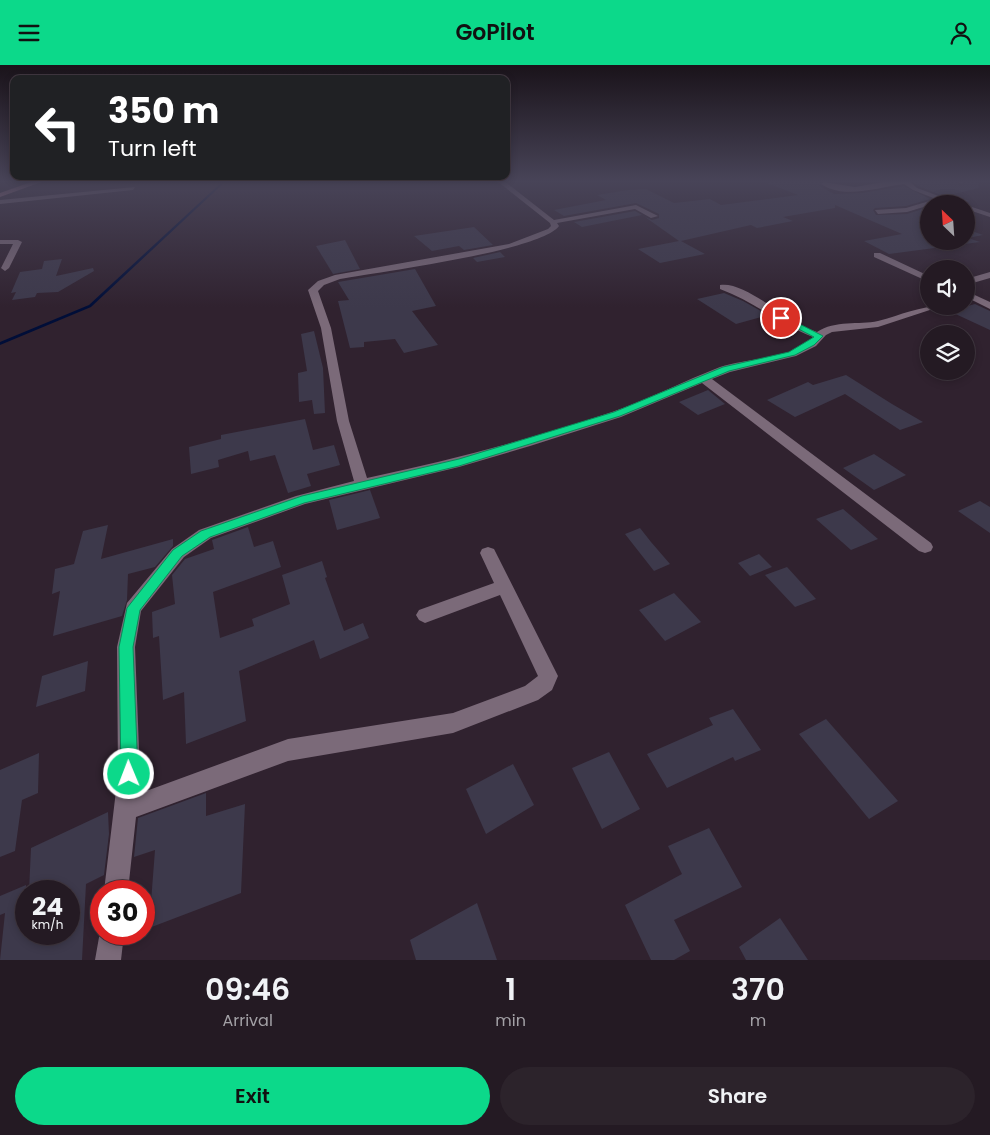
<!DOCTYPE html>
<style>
:root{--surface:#241a23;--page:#2c232b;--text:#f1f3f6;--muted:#a3a1a6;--line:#413841;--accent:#0cd98a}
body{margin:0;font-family:Poppins,sans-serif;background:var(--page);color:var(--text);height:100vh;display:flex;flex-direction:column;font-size:19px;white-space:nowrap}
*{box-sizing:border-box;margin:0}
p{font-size:16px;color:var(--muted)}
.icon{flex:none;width:28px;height:28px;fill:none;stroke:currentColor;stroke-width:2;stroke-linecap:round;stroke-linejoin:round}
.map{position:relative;height:895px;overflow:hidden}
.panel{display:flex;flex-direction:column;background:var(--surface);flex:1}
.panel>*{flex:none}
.top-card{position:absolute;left:10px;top:10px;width:500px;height:105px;border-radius:10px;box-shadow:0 2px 8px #0003,0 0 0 1px var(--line);background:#202124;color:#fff;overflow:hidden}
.needle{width:32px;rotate:335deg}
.tools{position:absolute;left:920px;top:130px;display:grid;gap:10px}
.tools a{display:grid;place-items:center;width:55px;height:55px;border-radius:50%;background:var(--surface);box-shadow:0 2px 8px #0003,0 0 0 1px var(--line);font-size:25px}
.speed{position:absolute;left:15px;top:815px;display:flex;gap:10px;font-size:25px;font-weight:700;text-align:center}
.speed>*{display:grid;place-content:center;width:65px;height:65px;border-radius:50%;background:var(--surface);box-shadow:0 2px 8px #0003,0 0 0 1px var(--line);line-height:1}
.speed small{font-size:12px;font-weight:400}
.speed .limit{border:8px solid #d22;background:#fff;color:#111}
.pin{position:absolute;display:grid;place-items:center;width:42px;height:42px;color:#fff;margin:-21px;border:2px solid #fff;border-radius:50%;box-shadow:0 1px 5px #0007}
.me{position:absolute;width:55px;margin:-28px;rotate:359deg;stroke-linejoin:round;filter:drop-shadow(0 0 4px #0008)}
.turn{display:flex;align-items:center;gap:18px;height:105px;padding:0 15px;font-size:22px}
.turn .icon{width:65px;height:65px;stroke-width:2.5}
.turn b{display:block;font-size:35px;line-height:42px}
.eta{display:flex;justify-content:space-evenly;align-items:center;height:85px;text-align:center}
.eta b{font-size:30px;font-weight:600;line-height:35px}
.primary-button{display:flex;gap:10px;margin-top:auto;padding:10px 15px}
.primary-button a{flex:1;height:58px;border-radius:30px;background:var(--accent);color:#111;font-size:20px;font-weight:600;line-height:58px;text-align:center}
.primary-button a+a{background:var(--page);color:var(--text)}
header{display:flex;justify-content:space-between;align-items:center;height:65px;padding:0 15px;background:var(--accent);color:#111;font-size:22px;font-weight:600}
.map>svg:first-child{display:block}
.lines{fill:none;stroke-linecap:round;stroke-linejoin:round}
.stream{fill:#000e38;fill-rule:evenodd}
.building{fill:#3d394b}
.minor{fill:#7b6a79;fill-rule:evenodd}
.major{fill:#be8397;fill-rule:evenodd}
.route{fill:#0cd98a;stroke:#088d5a}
</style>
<header><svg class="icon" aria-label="menu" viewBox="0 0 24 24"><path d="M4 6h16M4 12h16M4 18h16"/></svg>GoPilot<svg class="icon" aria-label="person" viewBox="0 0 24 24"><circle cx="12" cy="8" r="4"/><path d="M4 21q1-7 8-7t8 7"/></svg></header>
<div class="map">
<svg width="990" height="895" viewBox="0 0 990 895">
<rect width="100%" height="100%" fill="#30222f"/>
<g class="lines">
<polygon class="stream" points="223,116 226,116 91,242 0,280 0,277 89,240"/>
</g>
<g class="building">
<polygon points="768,116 822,116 820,121 834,129 862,128 904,121 930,134 906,141 875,143 873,145 876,150 907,149 929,142 929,152 923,154 924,159 929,160 929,176 966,176 966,164 983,170 968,173 980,177 889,189 864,176 902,169 835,140 835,143 783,152 793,156 757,163 751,160 681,176 705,189 660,198 638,184 679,176 645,152 652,155 659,153 659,149 636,138 564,151 554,145 606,135 597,130 628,125 646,124 674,138 710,134 721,140 798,130 767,118"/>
<polygon points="912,116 955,116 961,121 966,116 978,116 979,123 950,130 970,136 961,138 918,121"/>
<polygon points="635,146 642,150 582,162 574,157"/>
<polygon points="474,162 493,180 464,185 459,181 432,186 414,171"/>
<polygon points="345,175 360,204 333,209 316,181"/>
<polygon points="500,187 505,192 477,197 473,193"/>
<polygon points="62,194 56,211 93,203 94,206 58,227 37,228 35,232 12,235 16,227 11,228 20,207 42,204 44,196"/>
<polygon points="415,204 436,241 412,246 438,280 404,288 395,274 364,277 364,282 350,283 338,236 349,235 338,217"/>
<polygon points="724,228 743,236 768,250 736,259 697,234"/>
<polygon points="975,239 990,246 990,265 949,246"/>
<polygon points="314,266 323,303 325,348 314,349 312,335 299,337 298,308 307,306 301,269"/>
<polygon points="846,310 892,339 923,357 900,365 845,329 795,352 767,335 808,317 813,320"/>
<polygon points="708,325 725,339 698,350 679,337"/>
<polygon points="305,354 313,385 334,380 340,400 307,409 311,421 288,428 275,390 250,396 248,386 218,395 219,402 191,409 189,382 221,374 221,370"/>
<polygon points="874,389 906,410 874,425 843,403"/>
<polygon points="370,425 380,453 337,465 329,435"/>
<polygon points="980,436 990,442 990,468 958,446"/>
<polygon points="843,444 878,474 851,485 816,454"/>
<polygon points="108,460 101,494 173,474 173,481 155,502 128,509 127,535 122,551 53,571 60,526 52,529 55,504 74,499 83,466"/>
<polygon points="248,462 254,482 273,476 281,502 213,527 220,573 254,561 252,554 290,539 282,510 322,496 327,512 325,513 344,566 363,558 369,573 320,594 314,575 239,606 246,656 186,679 184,627 163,635 159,571 153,573 152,547 175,539 172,510 185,494 214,484 212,475"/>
<polygon points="640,463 651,477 670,499 654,506 625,469"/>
<polygon points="759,489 772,502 750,511 738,498"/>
<polygon points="787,502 816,534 795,542 765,510"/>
<polygon points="674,528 701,557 665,576 639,545"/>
<polygon points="88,596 85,626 36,642 42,611"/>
<polygon points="733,644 761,685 735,696 733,692 667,723 647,689 713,660 709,653"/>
<polygon points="826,654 898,736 869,754 799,669"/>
<polygon points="609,687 640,744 602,764 572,703"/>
<polygon points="39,688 38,728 22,735 15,786 0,792 0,705"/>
<polygon points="513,699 534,740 486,769 466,724"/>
<polygon points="206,728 206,751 245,739 241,828 149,863 155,785 134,792 138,753"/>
<polygon points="108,747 109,769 104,810 86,819 82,895 0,895 5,848 0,850 0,831 26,820 26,869 69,869 69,826 29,826 31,783"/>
<polygon points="709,763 742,822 674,855 690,886 674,895 651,895 625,840 682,809 668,781"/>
<polygon points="477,838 497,895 416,895 410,875"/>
<polygon points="780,853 808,895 746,895 739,882"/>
</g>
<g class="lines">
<g class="minor">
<path d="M497 116H504L554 155 636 140 658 151 651 153 635 144 557 158 559 161C541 186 378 207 340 214L324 220 318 226 331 263 349 356 367 413C450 395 532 374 612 347 649 334 684 316 720 302 749 292 791 296 813 272 780 259 753 236 720 224V220C741 216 778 247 796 258 803 262 810 264 817 267 835 255 859 260 878 256 901 250 920 241 942 241L878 262 832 267 826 270 816 281 796 291 730 307 712 314 931 478 933 482 931 486 925 488 919 486 702 318 621 352 530 381 459 402 305 439 211 473 184 492 141 546 135 582 140 709 138 729 288 674 453 648 525 621 538 611 500 530 425 558 419 555 416 550 419 545 494 518 480 488 482 484 488 482 494 484 558 611 552 625 538 635 453 668 288 696 136 752 128 826H104L118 709 117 582 127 538 172 484 199 465 296 431 354 416 337 356 321 263 308 225 318 216 335 210 509 179 548 164 551 161 550 158Z"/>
<path d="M889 116H909L917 123 960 139 943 136 907 147 878 149 875 145 906 143 936 134 913 125 904 119C878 122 845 135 821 119L824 117 855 122Z"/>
<polygon points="957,116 964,116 964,117 961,119"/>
<polygon points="135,122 133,125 0,139 0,135"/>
<polygon points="966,140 990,148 990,152 966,144"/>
<rect x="925" y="154" width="4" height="4"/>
<polygon points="0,175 18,175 22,177 9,203 5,206 1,203 13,179 0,179"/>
<polygon points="874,188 880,188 929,211 929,217 874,192"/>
<polygon points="990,207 990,213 966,220 966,214"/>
<polygon points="966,226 990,237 990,244 966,232"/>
<polygon points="101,861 101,869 124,869 121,895 95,895"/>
</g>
<polygon class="major" points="34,116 44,116 0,132 0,128"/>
</g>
<linearGradient id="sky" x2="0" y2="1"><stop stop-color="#1a131a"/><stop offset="0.48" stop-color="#484458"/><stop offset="1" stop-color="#484458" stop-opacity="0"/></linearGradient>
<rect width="990" height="242" fill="url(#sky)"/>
<polygon class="route" points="779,251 784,251 823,271 814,280 795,290 729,306 620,351 459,401 304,438 210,472 182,491 140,545 133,582 138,709 135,715 129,717 124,715 121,709 119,582 127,543 173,485 201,466 302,431 459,394 614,347 723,302 789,287 814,272 779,254"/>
</svg>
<div class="tools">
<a><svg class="needle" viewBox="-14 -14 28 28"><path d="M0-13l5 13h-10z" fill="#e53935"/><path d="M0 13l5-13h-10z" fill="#a3a1a6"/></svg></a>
<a><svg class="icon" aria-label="sound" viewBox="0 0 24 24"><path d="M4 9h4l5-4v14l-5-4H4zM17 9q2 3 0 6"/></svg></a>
<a><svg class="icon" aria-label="layers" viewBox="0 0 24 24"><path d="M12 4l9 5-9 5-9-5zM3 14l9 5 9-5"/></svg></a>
</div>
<div class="speed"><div>24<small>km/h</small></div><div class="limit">30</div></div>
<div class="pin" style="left:781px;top:253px;background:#d93025"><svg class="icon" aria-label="arrive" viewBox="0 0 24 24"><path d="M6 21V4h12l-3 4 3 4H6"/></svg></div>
<svg class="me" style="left:129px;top:709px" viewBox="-20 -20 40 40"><circle r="17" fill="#0cd98a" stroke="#fff" stroke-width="3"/><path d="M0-11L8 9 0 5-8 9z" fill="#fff"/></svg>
<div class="top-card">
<div class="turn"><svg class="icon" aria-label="left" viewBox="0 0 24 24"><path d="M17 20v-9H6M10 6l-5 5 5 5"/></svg><div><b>350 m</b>Turn left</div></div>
</div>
</div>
<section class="panel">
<div class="eta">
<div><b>09:46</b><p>Arrival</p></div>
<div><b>1</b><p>min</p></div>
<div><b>370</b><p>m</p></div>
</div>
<div class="primary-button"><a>Exit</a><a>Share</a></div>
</section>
